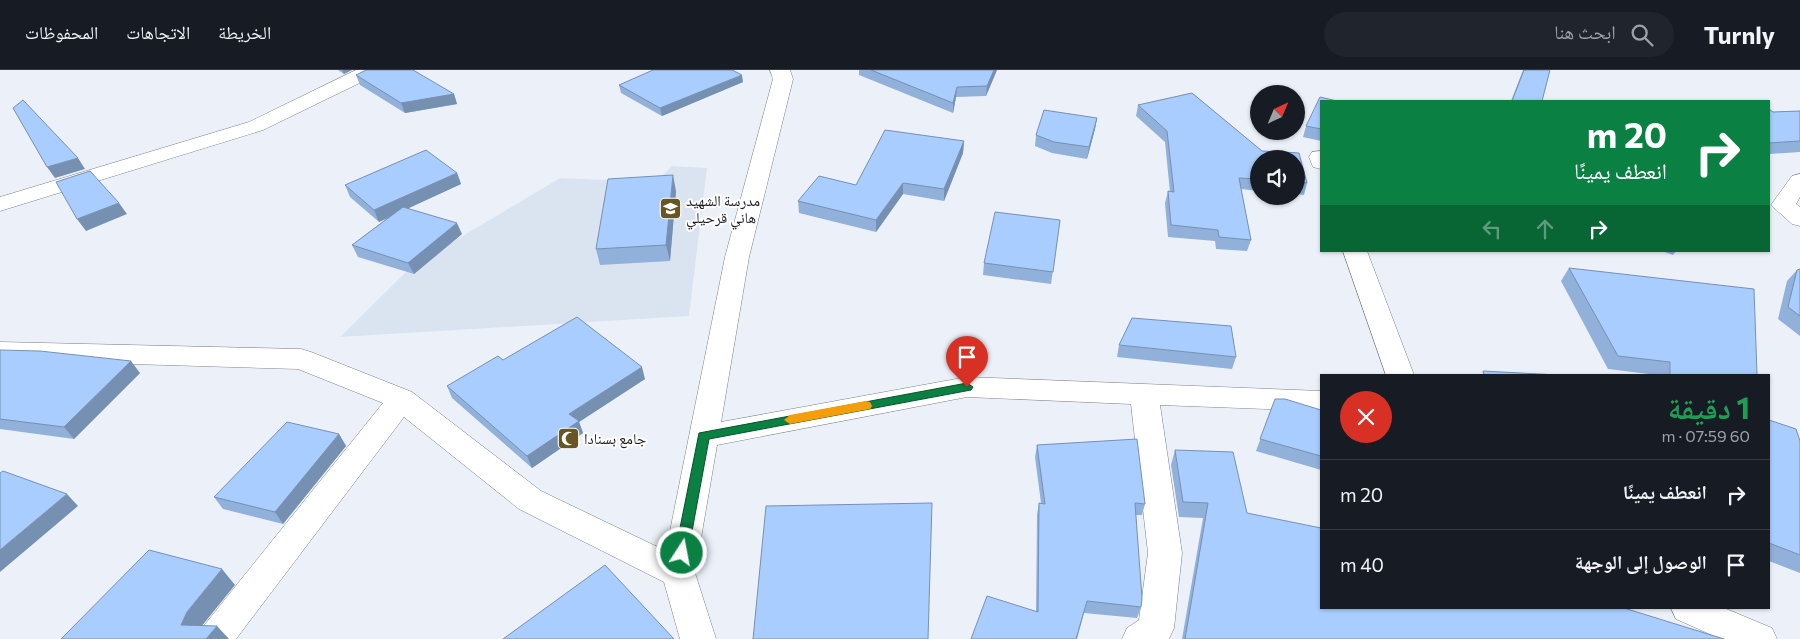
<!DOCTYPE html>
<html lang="ar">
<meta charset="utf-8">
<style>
:root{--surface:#171b24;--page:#20242c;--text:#f1f3f6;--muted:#9ea1a6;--line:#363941}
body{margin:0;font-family:Commissioner,"Noto Naskh Arabic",sans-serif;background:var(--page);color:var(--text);direction:rtl;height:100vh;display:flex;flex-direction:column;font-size:19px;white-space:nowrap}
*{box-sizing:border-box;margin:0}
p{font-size:16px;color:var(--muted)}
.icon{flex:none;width:28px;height:28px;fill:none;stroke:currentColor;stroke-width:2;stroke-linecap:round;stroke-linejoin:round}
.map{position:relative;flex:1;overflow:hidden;direction:ltr}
.drawer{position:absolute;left:1320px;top:304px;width:450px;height:235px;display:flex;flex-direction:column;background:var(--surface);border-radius:0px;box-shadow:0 1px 4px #0004;direction:rtl}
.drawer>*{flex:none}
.guide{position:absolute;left:1320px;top:30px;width:450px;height:152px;border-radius:0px;box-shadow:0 1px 4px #0004;direction:rtl;background:#0b8043;color:#fff;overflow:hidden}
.needle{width:32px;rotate:44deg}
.tools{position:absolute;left:1250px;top:15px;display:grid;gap:10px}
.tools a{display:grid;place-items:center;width:55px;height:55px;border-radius:50%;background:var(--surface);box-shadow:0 1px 4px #0004;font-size:25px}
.pin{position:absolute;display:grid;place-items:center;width:42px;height:42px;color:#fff;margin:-51px -21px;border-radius:50% 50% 50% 0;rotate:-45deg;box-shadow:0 0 5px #0007}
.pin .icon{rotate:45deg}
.me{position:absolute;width:55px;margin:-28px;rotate:11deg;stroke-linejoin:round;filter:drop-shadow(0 0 4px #0008)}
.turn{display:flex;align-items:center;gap:18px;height:105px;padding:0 20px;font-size:22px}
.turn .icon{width:65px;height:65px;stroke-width:2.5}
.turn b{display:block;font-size:35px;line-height:42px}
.lanes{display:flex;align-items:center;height:48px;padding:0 20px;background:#0003;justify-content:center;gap:25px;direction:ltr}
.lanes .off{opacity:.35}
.round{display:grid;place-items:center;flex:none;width:52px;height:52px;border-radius:26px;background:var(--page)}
.head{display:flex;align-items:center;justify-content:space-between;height:85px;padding:0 20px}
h1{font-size:30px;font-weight:700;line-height:38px;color:#1e9e55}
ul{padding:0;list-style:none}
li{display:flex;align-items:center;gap:15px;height:70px;padding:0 20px;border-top:1px solid var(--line)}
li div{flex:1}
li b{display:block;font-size:19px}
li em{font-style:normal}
header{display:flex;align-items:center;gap:30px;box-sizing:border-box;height:70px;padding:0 25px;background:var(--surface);border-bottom:1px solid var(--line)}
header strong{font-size:24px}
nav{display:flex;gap:28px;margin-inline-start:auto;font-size:18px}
.search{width:350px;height:45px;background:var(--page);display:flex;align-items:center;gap:12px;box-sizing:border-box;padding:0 18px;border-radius:28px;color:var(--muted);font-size:19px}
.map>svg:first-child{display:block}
.built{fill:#dae4f1}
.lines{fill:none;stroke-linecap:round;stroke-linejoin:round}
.minor-casing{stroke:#7b8086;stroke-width:1}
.minor{fill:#fff;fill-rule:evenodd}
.wall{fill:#91b0da}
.shaded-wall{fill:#7690b2}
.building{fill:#a9cdfe;stroke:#7690b2}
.route{fill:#0b8043;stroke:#07532c}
.slow{fill:#f59e0b}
.labels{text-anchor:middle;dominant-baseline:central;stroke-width:4;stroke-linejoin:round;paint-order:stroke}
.poi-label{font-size:15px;fill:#1b1c1f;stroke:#fff;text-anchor:start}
</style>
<header>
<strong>Turnly</strong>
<div class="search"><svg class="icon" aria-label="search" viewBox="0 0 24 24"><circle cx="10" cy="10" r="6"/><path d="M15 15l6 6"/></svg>ابحث هنا</div>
<nav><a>الخريطة</a><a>الاتجاهات</a><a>المحفوظات</a></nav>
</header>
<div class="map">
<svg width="1800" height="569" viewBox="0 0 1800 569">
<rect width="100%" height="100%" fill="#ecf1f9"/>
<polygon class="built" points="672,96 707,98 689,246 340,267 412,196 560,108 656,112"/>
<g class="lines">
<defs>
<g id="minor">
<polygon points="356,0 381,0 378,4 263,60 0,141 0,127 249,52"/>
<polygon points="770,0 790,0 793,9 749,187 721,352 967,307 1321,321 1321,341 1160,335 1182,483 1174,558 1169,569 1122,569 1127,558 1139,550 1148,483 1131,334 967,327 717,375 695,503 716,569 680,569 664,512 519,439 404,347 236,569 197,569 202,558 383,333 298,299 0,290 0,272 301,279 311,282 412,322 541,421 666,481 725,187 773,9"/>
<polygon points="1321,81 1321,99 1313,97 1309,87 1312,82"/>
<polygon points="1800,104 1800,127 1796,134 1800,137 1800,156 1792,154 1771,135 1792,106"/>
<polygon points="1343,181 1367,181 1414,305 1386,305"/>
<polygon points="1671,538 1724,538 1772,558 1777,569 1721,569 1676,549"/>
</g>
</defs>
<use href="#minor" class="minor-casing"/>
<use href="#minor" class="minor"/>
</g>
<g class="wall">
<polygon points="338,0 352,0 344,4"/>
<polygon points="859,0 997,0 986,26 956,27 953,43 859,5"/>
<polygon points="1523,0 1550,0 1542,31 1511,31"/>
<polygon points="356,5 454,24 457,34 405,43 360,15"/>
<polygon points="743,12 662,46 621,23 619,15"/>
<polygon points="1192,23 1262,81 1299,83 1307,113 1304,125 1296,124 1296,89 1259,89 1259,121 1241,119 1251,170 1247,181 1216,179 1215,171 1168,167 1165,133 1168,121 1170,122 1165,72 1136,46 1138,35"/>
<polygon points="1321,31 1321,71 1303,67 1306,56"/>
<polygon points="1769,39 1773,42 1800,41 1800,82 1769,84"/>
<polygon points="1097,48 1095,59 1087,89 1052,83 1035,76 1036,65"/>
<polygon points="964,71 963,83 944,131 903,124 876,162 799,143 798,131 856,115"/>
<polygon points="457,103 461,114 408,138 462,164 414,204 358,187 352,175 389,147 379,152 350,127 345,115"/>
<polygon points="676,121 670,191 600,195 596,179"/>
<polygon points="1060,150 1051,214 983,205 984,193"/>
<polygon points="1662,181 1676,181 1673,185"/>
<polygon points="1569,198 1757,305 1657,305 1608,299 1561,211"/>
<polygon points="1800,199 1800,266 1778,249 1787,211 1797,200"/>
<polygon points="1119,275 1236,287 1232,299 1117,287"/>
<polygon points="0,280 140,303 74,369 0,359"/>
<polygon points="503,290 645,309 579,352 583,363 532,398 452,328 447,316"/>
<polygon points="1275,329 1321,340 1321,400 1256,381"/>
<polygon points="1769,350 1800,371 1800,503 1769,491"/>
<polygon points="339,364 346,376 283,454 223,439 214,427"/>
<polygon points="1037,375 1145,434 1142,445 1136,445 1141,537 1137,548 1084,543 1077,569 1036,542 1037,445 1039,433 1041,433 1035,387"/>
<polygon points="1175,380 1247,443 1321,538 1724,569 1182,569 1203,448 1179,447 1171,395"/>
</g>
<g class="shaded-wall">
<polygon points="342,0 352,0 344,4"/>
<polygon points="994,0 997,0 986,26 987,16"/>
<polygon points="742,5 743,12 662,46 660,38"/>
<polygon points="957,17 956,27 953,43 953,33"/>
<polygon points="454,24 457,34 405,43 401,33"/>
<polygon points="1097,48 1095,59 1087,89 1089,77"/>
<polygon points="964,71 963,83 944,131 944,119"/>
<polygon points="78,88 85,99 55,108 47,97"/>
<polygon points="457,103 461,114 379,152 374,140"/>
<polygon points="673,105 676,121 670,191 666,175"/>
<polygon points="903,113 903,124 876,162 876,150"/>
<polygon points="119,133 127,144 86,161 77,149"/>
<polygon points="457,153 462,164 414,204 408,193"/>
<polygon points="131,291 140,303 74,369 64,357"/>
<polygon points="642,297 645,309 579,352 583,363 532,398 527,386 569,344"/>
<polygon points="339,364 346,376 283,454 275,442"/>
<polygon points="67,424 78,436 0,502 0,480"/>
<polygon points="222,499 235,515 201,557 181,555 187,542"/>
<polygon points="217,556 229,569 206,569"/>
</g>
<g class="building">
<polygon points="366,0 413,0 454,24 401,33 356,5"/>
<polygon points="653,0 732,0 742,5 660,38 619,15"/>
<polygon points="871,0 994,0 987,16 957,17 953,33"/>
<polygon points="1524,0 1550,0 1542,31 1512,31"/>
<polygon points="1192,23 1262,81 1299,83 1307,113 1296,112 1296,89 1259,89 1259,109 1239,108 1251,170 1219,167 1218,160 1171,155 1168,121 1174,122 1167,61 1138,35"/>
<polygon points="1320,27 1337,31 1321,31 1321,59 1306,56"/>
<polygon points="23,30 78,88 47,97 13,38"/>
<polygon points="1769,39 1773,42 1800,41 1800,71 1769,73"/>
<polygon points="1044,40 1097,48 1089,77 1054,72 1036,65"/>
<polygon points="885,60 964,71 944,119 903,113 876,150 798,131 819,106 856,115"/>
<polygon points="426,80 457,103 374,140 345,115"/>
<polygon points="90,101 119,133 77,149 56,112"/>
<polygon points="673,105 666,175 596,179 608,109"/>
<polygon points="403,137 457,153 408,193 352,175"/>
<polygon points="995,142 1060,150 1053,202 984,193"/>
<polygon points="1569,198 1754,219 1757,305 1670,305 1670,292 1618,286"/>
<polygon points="1800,199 1800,246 1788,237 1797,200"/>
<polygon points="577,247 642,297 569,344 579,351 527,386 447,316 498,286 503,290"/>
<polygon points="1132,248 1231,256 1236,287 1119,275"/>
<polygon points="0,280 40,281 131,291 64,357 0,349"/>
<polygon points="1483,301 1558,305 1484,305"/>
<polygon points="1275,329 1285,329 1321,340 1321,386 1260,369"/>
<polygon points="1769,350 1796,359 1800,371 1800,485 1769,473"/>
<polygon points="287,352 339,364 275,442 214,427"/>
<polygon points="1137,369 1145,434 1135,433 1142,528 1141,537 1087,531 1076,569 971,569 987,526 1038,542 1039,433 1045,434 1037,375"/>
<polygon points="1175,380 1233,382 1247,443 1321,458 1321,538 1624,538 1724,569 1185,569 1208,433 1183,432"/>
<polygon points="3,401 67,424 0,480 0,403"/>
<polygon points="932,433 928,569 753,569 766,436"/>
<polygon points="149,480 222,499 187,542 181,555 217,556 206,569 61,569"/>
<polygon points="605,495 674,569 503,569"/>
</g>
<polygon class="route" points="967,313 973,317 971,320 709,369 688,483 686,487 682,489 677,487 675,483 699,363"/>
<polygon class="slow" points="866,331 870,332 872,336 870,339 790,354 784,350 790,345"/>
<defs>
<symbol id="school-square" viewBox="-11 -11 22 22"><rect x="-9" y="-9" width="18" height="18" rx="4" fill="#675623" stroke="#fff"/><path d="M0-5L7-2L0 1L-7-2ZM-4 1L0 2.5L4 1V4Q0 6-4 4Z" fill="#fff"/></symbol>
<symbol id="mosque-square" viewBox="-11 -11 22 22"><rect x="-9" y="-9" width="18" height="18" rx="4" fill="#675623" stroke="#fff"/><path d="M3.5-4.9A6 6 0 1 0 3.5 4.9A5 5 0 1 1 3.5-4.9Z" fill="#fff"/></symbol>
</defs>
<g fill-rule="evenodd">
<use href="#school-square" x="658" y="126" width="25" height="25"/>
<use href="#mosque-square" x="556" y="356" width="25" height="25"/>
</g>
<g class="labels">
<g class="poi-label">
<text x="686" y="130">مدرسة الشهيد<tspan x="686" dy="17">هاني قرحيلي</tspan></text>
<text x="584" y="368">جامع بسنادا</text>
</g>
</g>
</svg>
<div class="tools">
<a><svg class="needle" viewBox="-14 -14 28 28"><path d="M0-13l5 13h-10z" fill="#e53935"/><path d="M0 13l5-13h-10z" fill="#9ea1a6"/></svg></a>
<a><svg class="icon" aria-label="sound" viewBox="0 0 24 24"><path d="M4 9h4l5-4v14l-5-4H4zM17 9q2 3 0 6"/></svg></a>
</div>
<div class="pin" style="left:967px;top:317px;background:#d93025"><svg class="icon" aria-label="arrive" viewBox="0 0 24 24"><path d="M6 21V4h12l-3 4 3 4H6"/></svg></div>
<svg class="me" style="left:682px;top:483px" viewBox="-20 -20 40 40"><circle r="17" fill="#0b8043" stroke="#fff" stroke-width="3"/><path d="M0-11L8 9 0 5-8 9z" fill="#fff"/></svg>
<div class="guide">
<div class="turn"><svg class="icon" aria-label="right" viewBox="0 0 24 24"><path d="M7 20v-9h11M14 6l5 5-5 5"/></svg><div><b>20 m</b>انعطف يمينًا</div></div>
<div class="lanes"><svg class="icon off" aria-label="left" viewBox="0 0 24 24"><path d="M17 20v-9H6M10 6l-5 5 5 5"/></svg><svg class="icon off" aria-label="ahead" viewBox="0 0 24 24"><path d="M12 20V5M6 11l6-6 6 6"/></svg><svg class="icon" aria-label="right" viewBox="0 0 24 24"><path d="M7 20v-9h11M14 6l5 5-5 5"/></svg></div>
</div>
<section class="drawer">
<div class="head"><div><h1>1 دقيقة</h1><p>60 m · 07:59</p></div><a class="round" style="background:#d93025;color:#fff"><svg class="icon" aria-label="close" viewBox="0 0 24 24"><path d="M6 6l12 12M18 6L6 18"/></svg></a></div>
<ul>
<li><svg class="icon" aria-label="right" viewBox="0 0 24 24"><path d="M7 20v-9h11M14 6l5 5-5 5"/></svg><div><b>انعطف يمينًا</b></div><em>20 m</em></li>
<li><svg class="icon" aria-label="arrive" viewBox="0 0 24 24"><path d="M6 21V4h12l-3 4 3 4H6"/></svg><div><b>الوصول إلى الوجهة</b></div><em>40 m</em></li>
</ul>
</section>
</div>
